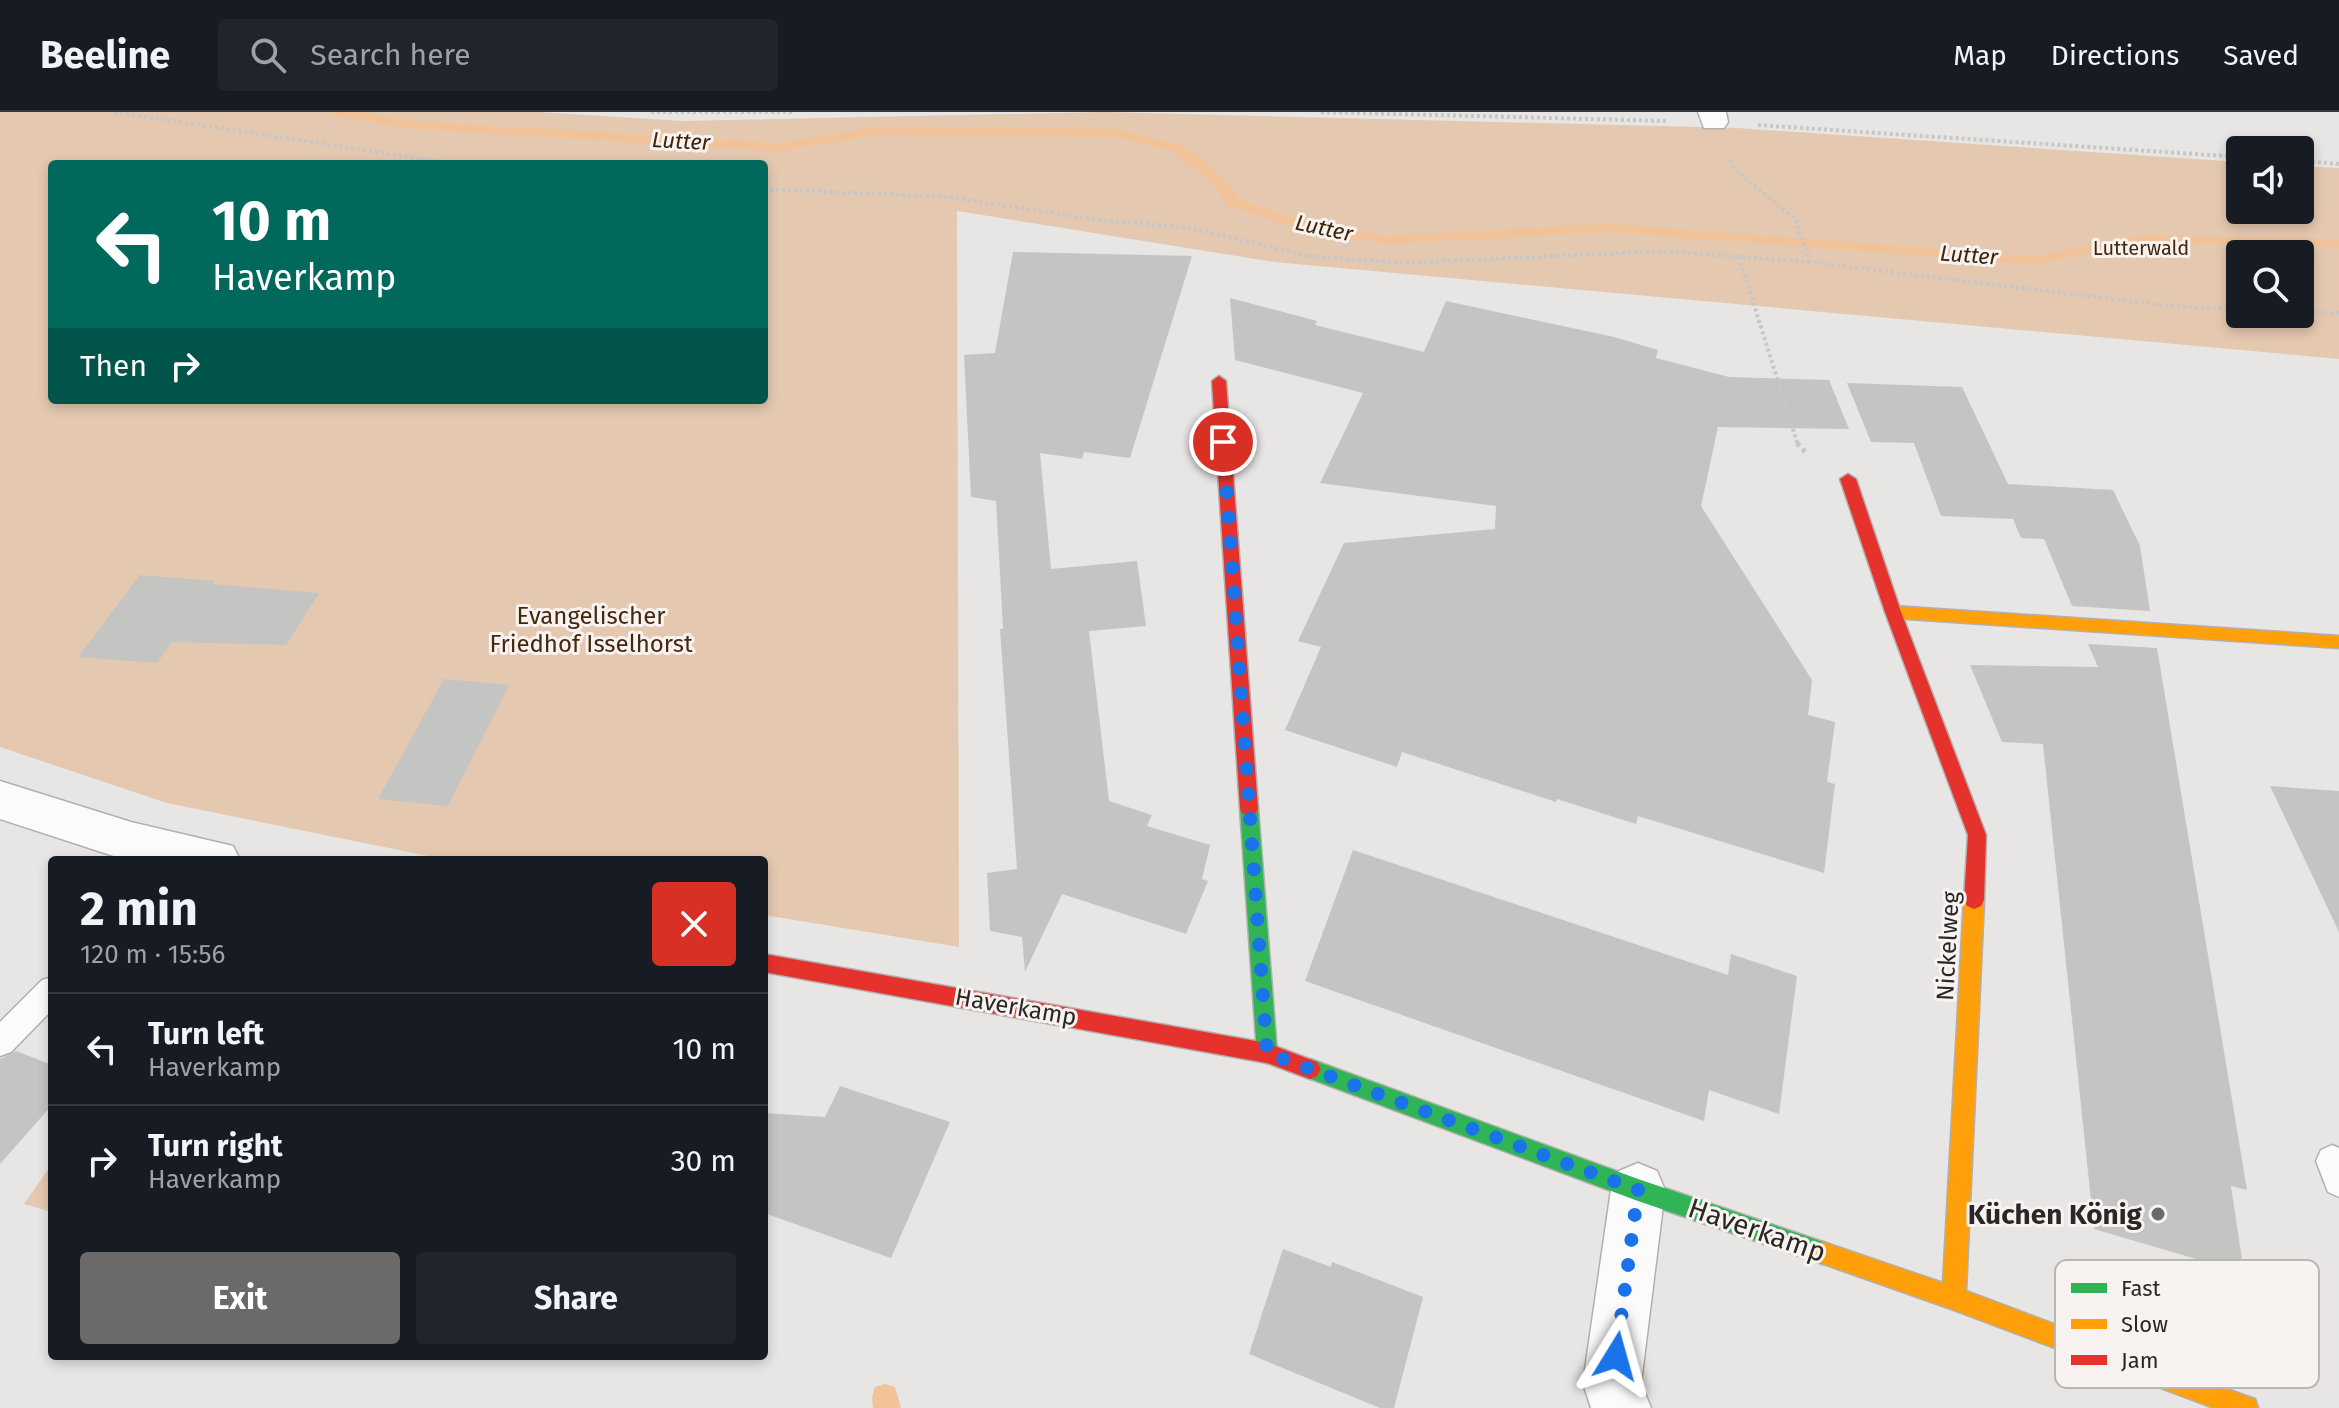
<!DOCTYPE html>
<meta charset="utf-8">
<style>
:root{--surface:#171b24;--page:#20242c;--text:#f1f3f6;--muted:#9ea1a6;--line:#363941;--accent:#6c6a68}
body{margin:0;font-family:"Fira Sans",sans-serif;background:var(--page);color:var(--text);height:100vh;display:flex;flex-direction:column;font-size:30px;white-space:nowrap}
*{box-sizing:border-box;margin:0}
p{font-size:26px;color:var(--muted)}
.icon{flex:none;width:44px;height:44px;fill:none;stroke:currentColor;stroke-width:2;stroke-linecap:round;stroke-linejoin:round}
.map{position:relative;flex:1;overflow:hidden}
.drawer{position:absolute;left:48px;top:744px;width:720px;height:504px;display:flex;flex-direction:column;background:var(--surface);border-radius:8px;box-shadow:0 4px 12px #0003}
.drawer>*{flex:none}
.banner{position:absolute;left:48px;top:48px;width:720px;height:244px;border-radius:8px;box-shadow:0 4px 12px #0003;background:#00695c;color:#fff;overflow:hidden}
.fabs{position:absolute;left:2226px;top:24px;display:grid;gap:16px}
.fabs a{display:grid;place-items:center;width:88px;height:88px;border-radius:8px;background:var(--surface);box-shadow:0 4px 12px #0003;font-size:40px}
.pin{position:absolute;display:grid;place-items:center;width:68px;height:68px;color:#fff;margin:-34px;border:4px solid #fff;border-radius:50%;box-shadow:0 2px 8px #0007}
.me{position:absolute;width:88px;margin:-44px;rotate:8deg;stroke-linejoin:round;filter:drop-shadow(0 0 6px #0008)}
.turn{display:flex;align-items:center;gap:28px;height:168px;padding:0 32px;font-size:36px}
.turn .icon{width:104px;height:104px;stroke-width:2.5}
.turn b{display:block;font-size:56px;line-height:68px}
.then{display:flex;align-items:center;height:76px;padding:0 32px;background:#0003;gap:16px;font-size:30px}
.round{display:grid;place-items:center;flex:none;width:84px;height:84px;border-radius:8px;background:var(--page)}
.head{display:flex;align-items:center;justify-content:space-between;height:136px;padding:0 32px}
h1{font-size:48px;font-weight:700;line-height:60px}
.button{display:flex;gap:16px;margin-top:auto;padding:16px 32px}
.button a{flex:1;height:92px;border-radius:8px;background:var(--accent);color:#fff;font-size:32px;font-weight:700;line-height:92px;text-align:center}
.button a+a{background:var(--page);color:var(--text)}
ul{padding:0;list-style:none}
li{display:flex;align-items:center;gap:24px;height:112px;padding:0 32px;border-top:2px solid var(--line)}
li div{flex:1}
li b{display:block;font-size:30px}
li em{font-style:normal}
header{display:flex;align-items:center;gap:48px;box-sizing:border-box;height:112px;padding:0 40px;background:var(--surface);border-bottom:2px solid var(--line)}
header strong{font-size:38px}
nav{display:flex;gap:44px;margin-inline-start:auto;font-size:28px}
.search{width:560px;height:72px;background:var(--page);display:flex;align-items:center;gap:20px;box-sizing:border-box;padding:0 28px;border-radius:8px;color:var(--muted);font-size:30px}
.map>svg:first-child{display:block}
.green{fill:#e5c8b0;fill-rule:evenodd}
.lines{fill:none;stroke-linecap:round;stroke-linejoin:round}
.stream{fill:#f2c298;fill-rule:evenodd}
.building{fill:#c4c4c3}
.lane-casing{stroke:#b2b0ae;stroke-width:3}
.street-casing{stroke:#b2b0ae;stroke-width:3}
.fast-casing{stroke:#b2b0ae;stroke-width:3}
.slow-casing{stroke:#b2b0ae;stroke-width:3}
.jam-casing{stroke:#b2b0ae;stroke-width:3}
.path-far1{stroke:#c8c7c6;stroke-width:4;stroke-dasharray:3 3;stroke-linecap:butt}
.path{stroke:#c8c7c6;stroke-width:5;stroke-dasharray:4 4;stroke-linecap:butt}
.lane{fill:#fcfbfb;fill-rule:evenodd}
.street{fill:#fcfbfb;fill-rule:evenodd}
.fast{fill:#30b455;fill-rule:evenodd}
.slow{fill:#ff9f0a;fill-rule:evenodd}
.jam{fill:#e5322d;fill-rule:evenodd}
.route{stroke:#1a73e8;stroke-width:14;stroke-dasharray:0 25.2}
.poi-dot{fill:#6c6a68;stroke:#f8f3f0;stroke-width:3}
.labels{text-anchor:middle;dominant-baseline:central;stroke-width:6;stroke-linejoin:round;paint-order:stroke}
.far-park-label{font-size:20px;fill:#43280e;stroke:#f8f3f0}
.far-water-label{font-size:22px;font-style:italic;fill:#3d2308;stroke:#f8f3f0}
.park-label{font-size:24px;fill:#43280e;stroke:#f8f3f0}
.street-label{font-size:24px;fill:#292826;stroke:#f8f3f0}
.near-poi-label{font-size:28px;font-weight:bold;fill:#292826;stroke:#f8f3f0;text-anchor:end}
.near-street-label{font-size:28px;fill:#292826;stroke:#f8f3f0}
.key{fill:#f8f3f0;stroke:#bab6b3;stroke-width:2}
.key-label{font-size:22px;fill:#292826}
</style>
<header>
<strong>Beeline</strong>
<div class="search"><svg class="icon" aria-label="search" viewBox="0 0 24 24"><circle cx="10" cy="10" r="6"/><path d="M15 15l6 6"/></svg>Search here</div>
<nav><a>Map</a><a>Directions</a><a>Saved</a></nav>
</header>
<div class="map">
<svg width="2339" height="1296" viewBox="0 0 2339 1296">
<rect width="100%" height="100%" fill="#e8e6e4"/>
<g class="green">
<path d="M0 0H538L682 9 1104 0 1737 16 2240 50V98H2300V54L2339 56V247L1274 150 957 99 959 835 764 803V748H448L167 691 0 635ZM52 52H764V288H52ZM2240 142H2300V202H2240Z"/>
<polygon points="52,1052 52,1100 24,1092"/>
</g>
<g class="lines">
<g class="stream">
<polygon points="328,0 358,0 415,9 782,31 883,14 1115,17 1182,33 1220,63 1238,87 1295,106 1385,124 1609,112 2035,144 2141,123 2339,127 2339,135 2141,131 2035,152 1609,120 1385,132 1287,113 1228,93 1210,69 1172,39 1115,25 883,22 782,39 415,17 334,4"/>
<polygon points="885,1272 895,1275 901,1296 873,1296 872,1285 875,1275"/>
</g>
</g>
<g class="building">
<polygon points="1013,140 1192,144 1130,346 1084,340 1082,347 1040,341 1051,457 1137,449 1146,514 1089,519 1109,689 1152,703 1147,714 1210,733 1202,767 1208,769 1186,822 1062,782 1025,860 1022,825 990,819 987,761 1017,757 1000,517 1003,517 996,389 971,385 964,243 995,241"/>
<polygon points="1230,186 1317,209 1315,213 1424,240 1446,189 1614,225 1658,238 1656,246 1729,265 1829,268 1849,317 1718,315 1701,394 1812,568 1808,603 1835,610 1827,670 1835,672 1824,761 1638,704 1636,712 1557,687 1556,690 1402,640 1397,655 1285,618 1321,535 1298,529 1344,431 1495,417 1496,394 1320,371 1363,281 1235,248"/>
<polygon points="1847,271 1962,275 2008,372 2113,378 2140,434 2150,499 2072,494 2044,427 2021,426 2013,407 1941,404 1914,331 1871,330"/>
<polygon points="140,463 215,469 213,472 319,481 286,533 172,530 157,551 78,545"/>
<polygon points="2088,532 2157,536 2247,1078 2231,1074 2244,1161 2094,1117 2043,632 2002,630 1970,553 2098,555"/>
<polygon points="444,567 509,573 448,694 378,687"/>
<polygon points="2270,674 2339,679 2339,820"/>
<polygon points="1353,738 1728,863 1731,842 1797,864 1779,1002 1709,978 1704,1009 1305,869"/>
<polygon points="16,939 52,953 52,993 0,1052 0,947"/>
<polygon points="840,974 950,1010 891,1146 764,1101 764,1001 825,1005"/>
<polygon points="1283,1137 1331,1155 1332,1150 1423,1185 1394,1296 1380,1296 1249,1242"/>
</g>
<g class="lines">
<defs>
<g id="lane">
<polygon points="52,865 52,898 11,940 0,944 0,910 42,868"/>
<polygon points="2332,1033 2339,1036 2339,1085 2328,1080 2316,1049 2321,1038"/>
</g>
<g id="street">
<polygon points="1698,0 1726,0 1728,10 1724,16 1704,16"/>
<polygon points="0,669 131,710 233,734 240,748 126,748 0,707"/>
<polygon points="1638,1051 1657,1059 1665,1078 1641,1271 1651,1296 1591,1296 1583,1271 1611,1078 1619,1059"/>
</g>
<g id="fast">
<polygon points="1249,688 1256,691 1258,696 1277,941 1274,948 1267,951 1260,948 1257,941 1240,696 1242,691"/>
<polygon points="1310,947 1638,1067 1823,1130 1831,1133 1834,1141 1831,1149 1823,1152 1638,1089 1303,964 1299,957 1303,950"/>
</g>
<g id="slow">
<polygon points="1893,494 2339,524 2339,536 1893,506 1885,500"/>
<polygon points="1974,779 1981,782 1984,788 1966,1179 2246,1284 2255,1287 2258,1296 2214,1296 1954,1198 1815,1149 1812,1141 1815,1133 1823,1130 1943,1171 1964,788 1967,782"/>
</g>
<g id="jam">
<polygon points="1219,264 1226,269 1258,696 1256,701 1249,704 1242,701 1240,696 1212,269"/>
<polygon points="1848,362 1856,367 1901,500 1986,723 1984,788 1981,794 1974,797 1967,794 1964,788 1968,723 1885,500 1840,367"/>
<polygon points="764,842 1267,931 1317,950 1321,957 1317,964 1310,967 1267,951 764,860"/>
</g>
</defs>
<use href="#lane" class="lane-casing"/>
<use href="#street" class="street-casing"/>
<use href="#fast" class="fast-casing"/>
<use href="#slow" class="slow-casing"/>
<use href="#jam" class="jam-casing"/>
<g class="path-far1">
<polyline points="114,0 456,52"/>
<polyline points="651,0 794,0"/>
<polyline points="1321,0 1668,9"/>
<polyline points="1758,13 2240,45"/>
<polyline points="1730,48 1734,57 1796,108 1810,150"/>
<polyline points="2300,49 2339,52"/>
<polyline points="764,77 948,85 1099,108 1191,116 1307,144 1405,151 1661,139 1810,150 2169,194 2240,197"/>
<polyline points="1739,145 1798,333"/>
<polyline points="2300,199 2339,201"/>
</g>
<polyline class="path" points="1797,331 1807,342"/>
<use href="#lane" class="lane"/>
<use href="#street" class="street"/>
<use href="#fast" class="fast"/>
<use href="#slow" class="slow"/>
<use href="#jam" class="jam"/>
</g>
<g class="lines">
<polyline class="route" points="1223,330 1267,941 1638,1078 1616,1244"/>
</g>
<circle class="poi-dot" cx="2158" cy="1102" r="8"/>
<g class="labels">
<g class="far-park-label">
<text x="2141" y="136">Lutterwald</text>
</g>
<g class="far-water-label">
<text transform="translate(681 29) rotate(3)">Lutter</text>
<text transform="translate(1324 116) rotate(12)">Lutter</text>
<text transform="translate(1969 143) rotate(4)">Lutter</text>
</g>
<g class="park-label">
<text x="591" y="504">Evangelischer<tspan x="591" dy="28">Friedhof Isselhorst</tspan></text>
</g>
<g class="street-label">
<text transform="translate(1948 834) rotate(-87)">Nickelweg</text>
<text transform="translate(1016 895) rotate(10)">Haverkamp</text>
</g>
<g class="near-poi-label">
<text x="2142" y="1102">Küchen König</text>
</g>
<g class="near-street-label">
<text transform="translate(1757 1118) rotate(19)">Haverkamp</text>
</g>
</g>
<rect x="2055" y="1148" width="264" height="128" rx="12" class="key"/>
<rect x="2071" y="1171" width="36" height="10" fill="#30b455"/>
<rect x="2071" y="1207" width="36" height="10" fill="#ff9f0a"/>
<rect x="2071" y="1243" width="36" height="10" fill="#e5322d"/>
<g class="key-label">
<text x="2121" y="1184">Fast</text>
<text x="2121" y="1220">Slow</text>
<text x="2121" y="1256">Jam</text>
</g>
</svg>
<div class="fabs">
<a><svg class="icon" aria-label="sound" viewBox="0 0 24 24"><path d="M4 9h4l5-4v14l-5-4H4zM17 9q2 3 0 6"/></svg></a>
<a><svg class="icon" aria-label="search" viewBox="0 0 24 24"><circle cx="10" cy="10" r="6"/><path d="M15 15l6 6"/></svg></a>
</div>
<div class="pin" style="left:1223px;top:330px;background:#d93025"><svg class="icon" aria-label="arrive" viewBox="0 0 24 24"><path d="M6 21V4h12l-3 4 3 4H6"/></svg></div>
<svg class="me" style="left:1616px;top:1244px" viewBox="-20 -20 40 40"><path d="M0-17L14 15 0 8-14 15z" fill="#1a73e8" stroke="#fff" stroke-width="4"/></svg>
<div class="banner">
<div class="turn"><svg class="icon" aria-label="left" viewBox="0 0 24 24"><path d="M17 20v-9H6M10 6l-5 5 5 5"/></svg><div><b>10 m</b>Haverkamp</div></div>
<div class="then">Then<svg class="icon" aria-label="right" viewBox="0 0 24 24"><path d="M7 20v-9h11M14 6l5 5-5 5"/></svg></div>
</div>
<section class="drawer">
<div class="head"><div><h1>2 min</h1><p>120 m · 15:56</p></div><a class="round" style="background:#d93025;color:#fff"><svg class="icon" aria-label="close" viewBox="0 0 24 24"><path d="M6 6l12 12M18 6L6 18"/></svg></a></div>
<ul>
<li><svg class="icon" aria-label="left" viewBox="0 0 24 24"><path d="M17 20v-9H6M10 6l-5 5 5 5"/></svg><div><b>Turn left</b><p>Haverkamp</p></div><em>10 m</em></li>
<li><svg class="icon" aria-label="right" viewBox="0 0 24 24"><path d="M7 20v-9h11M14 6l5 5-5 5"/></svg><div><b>Turn right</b><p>Haverkamp</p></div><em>30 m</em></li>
</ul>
<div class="button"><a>Exit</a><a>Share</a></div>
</section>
</div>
